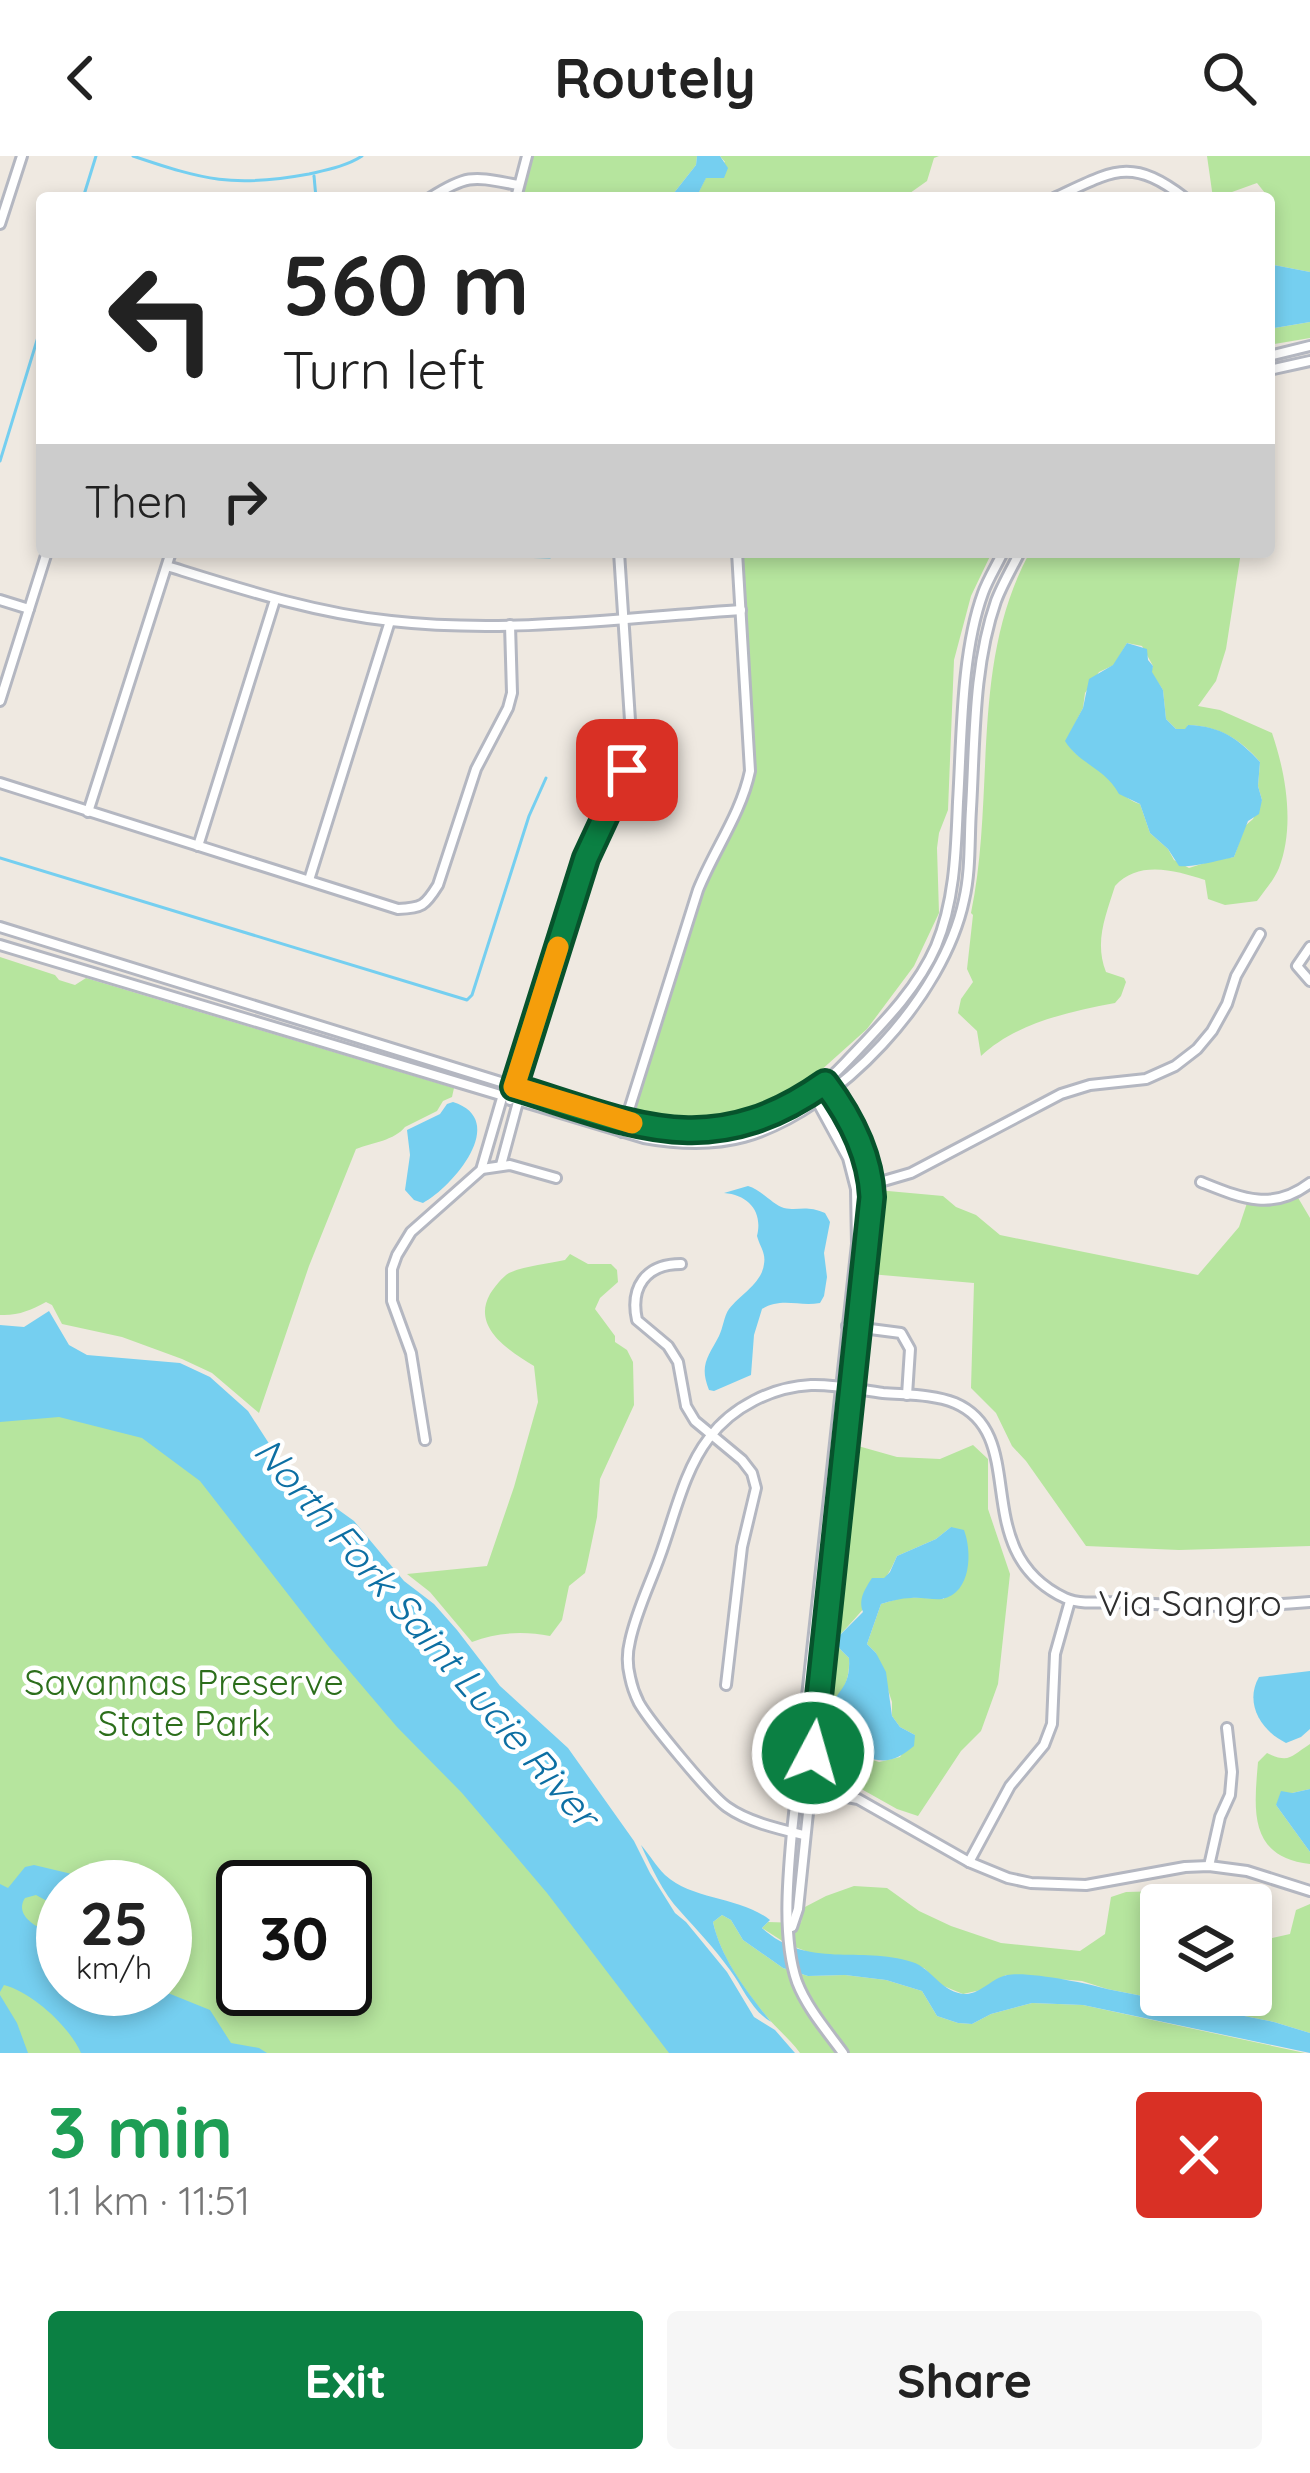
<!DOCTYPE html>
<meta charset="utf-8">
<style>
:root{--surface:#fff;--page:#f6f6f6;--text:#222;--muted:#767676;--accent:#0b8043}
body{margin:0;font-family:Quicksand,sans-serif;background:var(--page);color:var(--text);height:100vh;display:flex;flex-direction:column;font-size:45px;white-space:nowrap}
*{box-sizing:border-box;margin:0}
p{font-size:39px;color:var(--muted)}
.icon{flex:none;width:66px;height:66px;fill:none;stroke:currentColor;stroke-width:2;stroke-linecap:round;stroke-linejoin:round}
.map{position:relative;height:1897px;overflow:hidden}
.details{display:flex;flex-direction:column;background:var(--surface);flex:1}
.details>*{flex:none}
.banner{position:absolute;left:36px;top:36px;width:1239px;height:366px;border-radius:12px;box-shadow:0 6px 18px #0003;background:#fff;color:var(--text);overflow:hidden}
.fabs{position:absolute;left:1140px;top:1728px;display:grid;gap:24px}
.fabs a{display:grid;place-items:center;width:132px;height:132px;border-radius:12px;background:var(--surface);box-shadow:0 6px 18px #0003;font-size:60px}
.speed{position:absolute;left:36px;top:1704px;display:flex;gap:24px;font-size:60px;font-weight:700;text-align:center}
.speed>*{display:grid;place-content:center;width:156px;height:156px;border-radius:50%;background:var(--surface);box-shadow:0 6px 18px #0003;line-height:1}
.speed small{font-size:30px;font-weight:400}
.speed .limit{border:6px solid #111;border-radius:18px;background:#fff;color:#111}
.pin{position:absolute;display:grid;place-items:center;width:102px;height:102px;color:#fff;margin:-51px;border-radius:24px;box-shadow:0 6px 18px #0006}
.me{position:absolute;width:132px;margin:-66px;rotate:6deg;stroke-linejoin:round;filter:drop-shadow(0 0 9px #0008)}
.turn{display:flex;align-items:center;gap:42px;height:252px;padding:0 48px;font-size:54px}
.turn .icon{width:156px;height:156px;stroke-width:2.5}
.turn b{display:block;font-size:84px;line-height:102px}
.then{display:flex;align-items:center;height:114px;padding:0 48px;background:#0003;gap:24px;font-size:45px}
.round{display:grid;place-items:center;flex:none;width:126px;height:126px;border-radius:12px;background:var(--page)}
.headline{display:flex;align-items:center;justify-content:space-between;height:204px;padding:0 48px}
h1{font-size:72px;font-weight:700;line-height:90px;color:#1e9e55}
.cta{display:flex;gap:24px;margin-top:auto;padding:24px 48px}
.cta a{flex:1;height:138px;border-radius:12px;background:var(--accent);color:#fff;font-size:48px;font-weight:700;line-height:138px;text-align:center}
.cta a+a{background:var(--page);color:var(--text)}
header{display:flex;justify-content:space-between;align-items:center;height:156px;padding:0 48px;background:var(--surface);font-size:54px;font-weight:700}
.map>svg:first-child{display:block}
.green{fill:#b6e59e;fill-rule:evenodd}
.water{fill:#75cff0;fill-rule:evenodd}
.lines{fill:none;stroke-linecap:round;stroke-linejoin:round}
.stream{stroke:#75cff0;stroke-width:3}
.minor-casing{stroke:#b4b7c1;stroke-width:14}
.minor{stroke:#fff;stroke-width:8}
.route-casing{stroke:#07532c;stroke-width:30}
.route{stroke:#0b8043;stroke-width:21}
.slow{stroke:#f59e0b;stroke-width:21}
.labels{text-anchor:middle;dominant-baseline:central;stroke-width:9;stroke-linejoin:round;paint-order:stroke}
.street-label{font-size:36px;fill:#2e2e2e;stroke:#fff}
.park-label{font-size:36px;fill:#2c6e1b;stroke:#fff}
.water-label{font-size:39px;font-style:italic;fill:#0d6fa3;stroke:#fff}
</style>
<header><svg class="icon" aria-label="back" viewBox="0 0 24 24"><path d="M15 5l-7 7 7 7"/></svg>Routely<svg class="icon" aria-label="search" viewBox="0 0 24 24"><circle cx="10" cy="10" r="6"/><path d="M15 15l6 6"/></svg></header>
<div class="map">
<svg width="1310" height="1897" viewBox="0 0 1310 1897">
<rect width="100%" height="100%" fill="#efe9e1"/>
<g class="green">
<polygon points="532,0 697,0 696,9 670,42 521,42"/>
<polygon points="720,0 939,0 934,2 927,25 903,42 696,42 706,21 725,6"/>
<polygon points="1207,0 1310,0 1310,116 1269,108 1269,42 1257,27 1232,36 1232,42 1213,42"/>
<polygon points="1310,166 1310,182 1269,189 1269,173"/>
<path d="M741 396H992L971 440 954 504 948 654 939 677 937 692 939 757 914 810 867 873 809 925 780 941 759 950 729 958 683 962 634 954 702 736C718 695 746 660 754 616Z"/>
<path d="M1030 396H1241L1226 493 1216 525 1198 550 1220 554 1272 577C1286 618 1295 670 1279 712 1274 724 1265 734 1257 745L1225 749 1208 743 1205 724C1175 714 1138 704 1115 730 1106 759 1094 786 1106 816L1124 822 1126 826 1121 840 1115 847C1068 856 1016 867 981 900L977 875 958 857 961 843 973 826 967 813 973 759 971 757C996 637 969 507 1030 396ZM1127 487 1142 490 1153 510 1151 516 1163 534 1166 563 1176 573H1186L1188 569C1218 570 1241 583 1260 606L1258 630 1262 644 1253 663 1245 670 1234 701 1214 704 1189 712 1174 704 1168 693 1150 677 1140 648C1123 643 1116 629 1103 617 1088 603 1077 604 1066 585L1083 552 1085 537 1099 516 1114 509Z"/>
<path d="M0 801 55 819 59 824 75 829 86 822 454 932 452 941 443 945 437 955 405 971C395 984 372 987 356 993L309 1110 259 1257 212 1217 182 1203 122 1181 62 1168 52 1149 46 1146C31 1154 18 1160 0 1159Z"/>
<polygon points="877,1034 943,1040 956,1051 976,1059 1000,1079 1198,1119 1239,1071 1247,1047 1274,1049 1297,1040 1310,1062 1310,1390 1179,1394 1086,1390 1026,1305 1012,1290 996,1257 971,1232 974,1127 870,1118"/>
<path d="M570 1098 588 1108H611L617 1114 618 1126 600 1142 595 1153 615 1180V1186L627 1194 633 1206 634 1249 600 1323 597 1361 587 1409 585 1417 569 1430 562 1464 550 1480C524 1475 498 1476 472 1486L430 1436 407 1418 487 1410 514 1331 538 1246 534 1210C510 1195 471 1172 490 1138 494 1132 502 1121 509 1117 524 1110 548 1108 565 1104Z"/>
<path d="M0 1226 178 1264 709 1897H0ZM63 1731H165V1833H63ZM243 1731H345V1833H243Z"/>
<path d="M851 1288 897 1301 940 1303 973 1289 988 1303V1353L1010 1418 998 1528 981 1575 961 1595 918 1660 897 1653 856 1630 820 1605ZM951 1371 944 1443 904 1441 881 1448 867 1488 876 1497 892 1546V1560L900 1571 915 1579 900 1601 879 1606 860 1600 856 1587 832 1569 830 1548C845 1538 850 1519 849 1502L840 1493 836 1483C860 1458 884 1431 897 1400L936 1383Z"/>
<path d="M1310 1588V1633L1292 1637 1276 1649 1310 1696V1708C1248 1701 1254 1654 1258 1606L1267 1597C1290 1608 1291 1600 1310 1588Z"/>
<polygon points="854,1730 887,1732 919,1755 951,1770 1001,1787 1080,1795 1105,1778 1111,1741 1126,1736 1163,1735 1167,1749 1161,1749 1161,1839 1251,1839 1251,1787 1290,1778 1296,1754 1310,1748 1310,1877 1274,1866 1107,1833 1082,1825 1006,1819 981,1834 963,1838 941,1829 924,1812 816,1799 787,1788 762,1772 768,1766 801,1767 803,1752 826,1740"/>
<path d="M722 1759 731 1764 743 1784 783 1812 808 1820 845 1819 886 1824 922 1835 937 1860 958 1867 972 1868 991 1858 1032 1847 1083 1849 1305 1897H800C790 1883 777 1873 767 1861 745 1834 720 1800 713 1766Z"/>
</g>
<g class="water">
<polygon points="697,0 720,0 728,12 724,22 706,22 696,42 670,42 696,9"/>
<polygon points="1269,108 1310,116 1310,166 1269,173"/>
<path d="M1127 487 1147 493 1148 504 1153 510 1152 516 1163 534 1166 563 1176 573H1185L1188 569C1221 570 1239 583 1260 606L1258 630 1262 644 1259 658 1248 665 1234 701C1222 704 1189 712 1179 710L1168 693 1150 677 1140 648 1119 638C1105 612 1079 608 1065 585L1083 552 1089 523 1113 509Z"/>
<path d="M453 946C510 964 453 1031 423 1047L414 1044 405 1034 410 999 407 974 440 958 447 948Z"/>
<path d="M748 1030C762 1034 773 1049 784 1052 799 1055 806 1049 825 1057L830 1066 824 1097 827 1121 824 1140 820 1147C799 1151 782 1141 762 1153L754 1179 751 1219 714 1235 709 1234C699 1209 708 1201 719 1180 723 1172 724 1160 729 1153 740 1139 762 1127 764 1108 766 1097 760 1091 757 1080 763 1056 749 1039 724 1037Z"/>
<polygon points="49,1155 69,1189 87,1199 180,1207 210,1221 248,1255 279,1303 304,1329 354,1365 404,1425 434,1448 457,1474 500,1530 568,1592 634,1685 650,1717 675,1757 686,1766 727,1816 754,1861 775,1874 795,1897 669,1897 547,1737 462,1637 397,1571 329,1491 200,1325 142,1282 59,1261 0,1266 0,1169 24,1171"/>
<path d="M951 1371 964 1374C972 1395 972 1437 942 1443 932 1444 921 1441 911 1442 901 1442 891 1445 881 1448L867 1488 876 1497 886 1516 892 1560 900 1571 915 1579 914 1590C894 1607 884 1607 860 1600 854 1579 837 1577 827 1558 834 1535 851 1535 849 1502L840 1493 836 1483 863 1456C858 1443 865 1433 872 1422H884L890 1416 897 1400 936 1383Z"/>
<path d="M1310 1515V1573L1301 1581 1286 1587C1261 1575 1244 1547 1259 1521Z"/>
<polygon points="1310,1633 1310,1696 1276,1649 1281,1635 1292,1637"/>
<path d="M641 1689C649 1698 656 1710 665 1719 694 1745 739 1740 770 1764L762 1772C808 1814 860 1789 912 1806 932 1812 942 1838 966 1838 982 1837 992 1822 1007 1819 1027 1815 1087 1827 1107 1833L1274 1866 1310 1877V1897L1083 1849 1032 1847 991 1858 972 1868 958 1867 937 1860 922 1835 886 1824 845 1819 808 1820 783 1812 743 1784 731 1764 722 1759 713 1766C721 1803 748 1837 771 1866 751 1854 744 1833 730 1814 715 1793 697 1774 680 1755 663 1737 651 1711 641 1689Z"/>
<path d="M34 1709 76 1719 84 1731H63V1833H158L210 1854 231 1887 259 1892 267 1897H81C70 1871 32 1836 4 1829L0 1836V1728L8 1732 25 1711ZM36 1739 47 1745 54 1753V1762L46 1774C32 1770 15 1757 25 1742Z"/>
<polygon points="0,1839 17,1867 28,1897 0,1897"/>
</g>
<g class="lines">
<g class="stream">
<path d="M133 0C204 24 233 32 309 18 326 14 347 10 362 0"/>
<polyline points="314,20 316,42"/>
<polyline points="83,42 96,0"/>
<polyline points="0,305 42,168"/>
<polyline points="393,396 550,401"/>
<polyline points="0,702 467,844 472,839 529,660 546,622"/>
</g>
<defs>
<g id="minor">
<path d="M430 42C469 17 474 21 518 29"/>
<polyline points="516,42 527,0"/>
<path d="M1054 42C1113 15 1130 0 1185 42"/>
<polyline points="0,68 22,0"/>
<polyline points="1269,200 1310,190"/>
<polyline points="1269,214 1310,205"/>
<path d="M167 410C241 433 314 457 391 465 506 478 625 462 741 454"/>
<polyline points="0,444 29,453"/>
<polyline points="0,545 47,396"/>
<path d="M0 627 398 753C422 752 425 750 438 729L476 613 508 552 512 537 510 469"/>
<polyline points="88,656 171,396"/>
<polyline points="198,690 275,444"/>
<polyline points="309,724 390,465"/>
<path d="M0 771 646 971C720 983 795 961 846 906 879 871 917 834 936 790 955 744 956 695 958 646 962 582 961 497 983 437 988 423 997 409 1003 396"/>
<path d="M0 789 644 982C677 988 711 990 744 981 839 954 944 840 964 744 971 714 969 683 971 653 975 585 973 511 996 445 1002 429 1012 412 1020 396"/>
<polyline points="1310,791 1297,810 1310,825"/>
<path d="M812 936 848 1002 856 1033 857 1088 792 1676C788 1721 782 1783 797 1826 807 1852 827 1875 843 1897"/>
<polyline points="510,944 586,702 627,614 632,595 619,396"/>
<path d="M622 976 698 734C714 694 741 658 750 615L737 396"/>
<polyline points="501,1009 518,946"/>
<polyline points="482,1013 510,1009 556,1022"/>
<path d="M1201 1026C1241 1042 1272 1056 1310 1027"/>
<polyline points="856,1033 911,1017 1061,938 1090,929 1146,923 1175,910 1197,893 1212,875 1227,848 1236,820 1260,778"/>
<path d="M681 1108C645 1108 630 1132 637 1164L668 1190 678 1206 686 1250 695 1265 742 1304 752 1317 756 1332 742 1391 726 1529"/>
<polyline points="847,1170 901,1177 910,1193 907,1239"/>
<polyline points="425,1284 411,1197 392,1145 392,1113 397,1099 411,1076 481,1014 502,942"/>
<polyline points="809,1634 858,1643 969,1706 1008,1722 1031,1727 1086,1729 1185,1711 1209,1710 1247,1715 1310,1735"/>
<path d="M804 1679C779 1673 748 1666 727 1651 710 1639 650 1566 639 1547 635 1539 632 1531 630 1521 627 1509 627 1497 630 1485 636 1456 650 1428 660 1400 674 1362 684 1314 709 1282 732 1251 772 1231 811 1229 834 1228 860 1234 883 1237 906 1239 933 1238 955 1247 1032 1280 966 1395 1065 1442 1080 1449 1103 1446 1119 1446 1185 1450 1244 1452 1310 1446"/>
<polyline points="969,1706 1010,1630 1044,1589 1052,1568 1055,1498 1070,1445"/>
<polyline points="1209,1710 1220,1661 1230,1639 1232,1616 1227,1572"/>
<path d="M792 1771 798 1753 872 1041C871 1001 852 970 832 936"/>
</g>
</defs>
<use href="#minor" class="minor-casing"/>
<use href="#minor" class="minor"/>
</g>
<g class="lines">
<defs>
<path id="route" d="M627 614 586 702 514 931C634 968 710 1008 825 927 850 960 870 999 872 1041L813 1597"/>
</defs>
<use href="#route" class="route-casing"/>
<use href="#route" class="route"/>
<polyline class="slow" points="558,791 514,931 632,967"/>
</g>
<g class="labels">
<g class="street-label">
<text x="1190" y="1446">Via Sangro</text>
</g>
<g class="park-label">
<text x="184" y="1525">Savannas Preserve<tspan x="184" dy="41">State Park</tspan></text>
</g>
<g class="water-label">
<text transform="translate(427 1476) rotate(49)">North Fork Saint Lucie River</text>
</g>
</g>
</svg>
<div class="fabs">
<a><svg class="icon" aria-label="layers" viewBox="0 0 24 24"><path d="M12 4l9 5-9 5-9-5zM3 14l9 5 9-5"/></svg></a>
</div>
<div class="speed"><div>25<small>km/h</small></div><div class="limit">30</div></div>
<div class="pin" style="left:627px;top:614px;background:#d93025"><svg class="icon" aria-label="arrive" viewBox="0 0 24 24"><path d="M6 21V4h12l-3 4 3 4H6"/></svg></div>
<svg class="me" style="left:813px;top:1597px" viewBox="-20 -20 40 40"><circle r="17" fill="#0b8043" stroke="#fff" stroke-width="3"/><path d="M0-11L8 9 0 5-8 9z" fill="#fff"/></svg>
<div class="banner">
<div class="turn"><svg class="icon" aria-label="left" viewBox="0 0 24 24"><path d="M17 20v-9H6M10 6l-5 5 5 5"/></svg><div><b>560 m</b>Turn left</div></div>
<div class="then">Then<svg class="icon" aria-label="right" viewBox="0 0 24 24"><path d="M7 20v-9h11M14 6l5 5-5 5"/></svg></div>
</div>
</div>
<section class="details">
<div class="headline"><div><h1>3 min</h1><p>1.1 km · 11:51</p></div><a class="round" style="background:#d93025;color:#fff"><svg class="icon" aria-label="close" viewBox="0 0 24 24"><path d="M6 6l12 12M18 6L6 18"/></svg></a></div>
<div class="cta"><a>Exit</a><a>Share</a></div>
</section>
